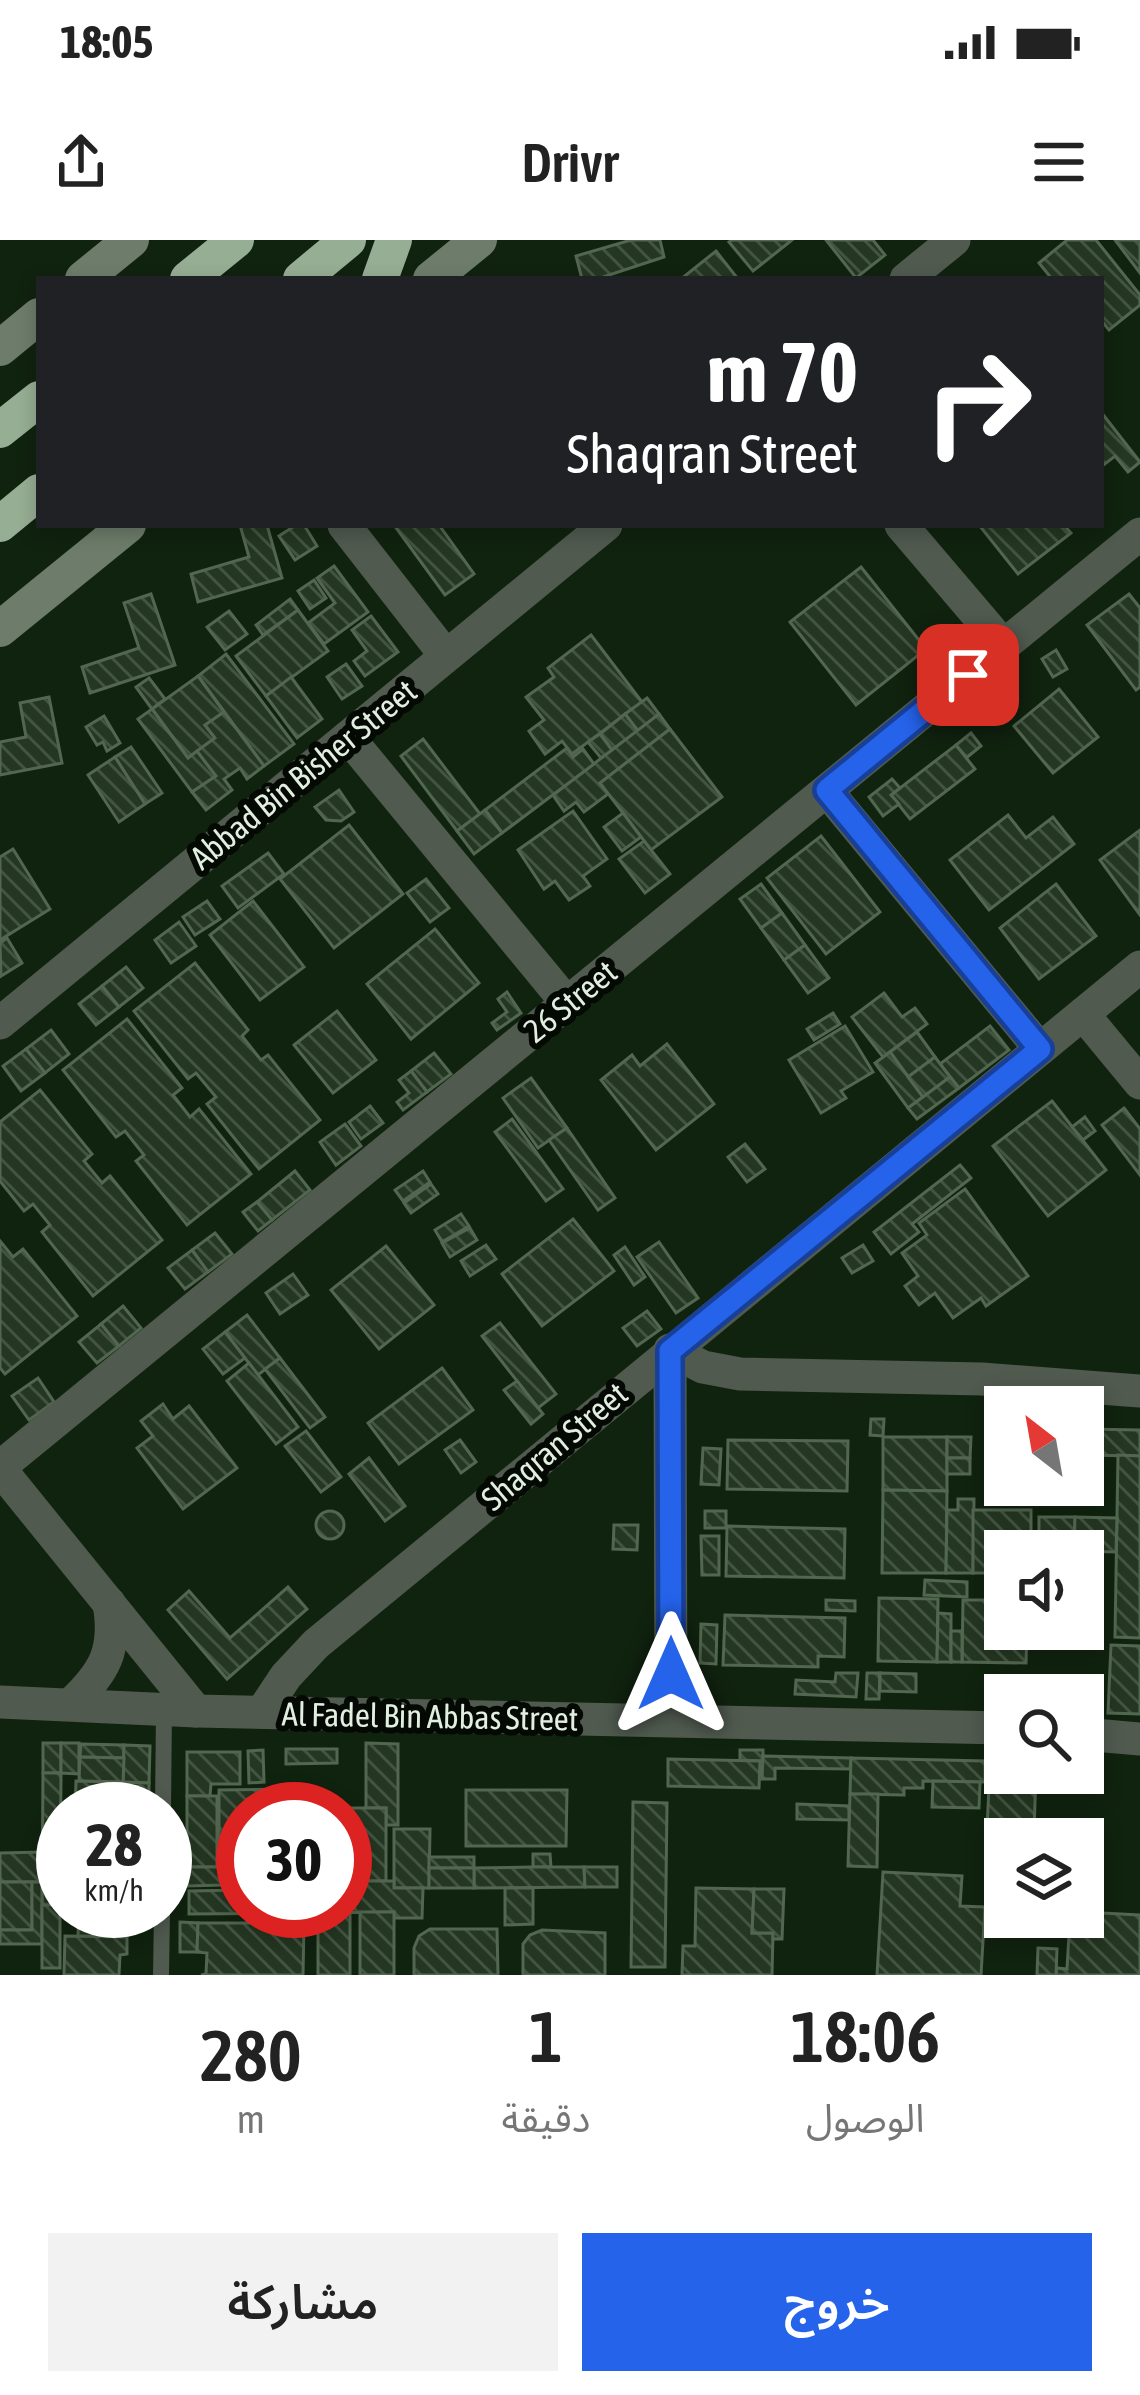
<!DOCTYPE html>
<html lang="ar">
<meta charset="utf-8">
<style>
:root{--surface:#fff;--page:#f2f2f2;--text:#222;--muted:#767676;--accent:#2563eb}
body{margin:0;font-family:"Asap Condensed","Noto Sans Arabic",sans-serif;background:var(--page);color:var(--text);direction:rtl;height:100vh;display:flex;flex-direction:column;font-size:45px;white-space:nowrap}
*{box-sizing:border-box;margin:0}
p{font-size:39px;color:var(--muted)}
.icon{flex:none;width:66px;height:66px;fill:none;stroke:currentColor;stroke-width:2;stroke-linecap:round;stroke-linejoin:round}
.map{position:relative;height:1735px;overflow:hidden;direction:ltr}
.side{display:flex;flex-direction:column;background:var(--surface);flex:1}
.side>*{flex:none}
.hud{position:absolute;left:36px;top:36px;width:1068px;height:252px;border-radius:0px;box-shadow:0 6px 18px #0003;direction:rtl;background:#202124;color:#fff;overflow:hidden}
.needle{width:78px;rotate:329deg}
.buttons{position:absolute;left:984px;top:1146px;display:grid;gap:24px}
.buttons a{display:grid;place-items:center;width:120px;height:120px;border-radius:0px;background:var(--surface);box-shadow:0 6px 18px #0003;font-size:60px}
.speed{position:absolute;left:36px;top:1542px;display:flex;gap:24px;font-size:60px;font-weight:700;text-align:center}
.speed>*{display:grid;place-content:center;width:156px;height:156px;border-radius:50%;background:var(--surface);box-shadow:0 6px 18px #0003;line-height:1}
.speed small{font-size:30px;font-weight:400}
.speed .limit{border:18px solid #d22;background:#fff;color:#111}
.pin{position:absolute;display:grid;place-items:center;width:102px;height:102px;color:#fff;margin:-51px;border-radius:24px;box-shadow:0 6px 18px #0006}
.me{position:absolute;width:132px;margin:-66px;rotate:0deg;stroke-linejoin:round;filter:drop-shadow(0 0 9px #0008)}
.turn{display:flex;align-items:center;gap:42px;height:252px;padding:0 48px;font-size:54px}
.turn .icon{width:156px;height:156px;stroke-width:2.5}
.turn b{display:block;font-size:84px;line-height:102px}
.eta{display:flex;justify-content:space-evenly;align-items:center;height:204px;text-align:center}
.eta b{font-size:72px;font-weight:600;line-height:84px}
.button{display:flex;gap:24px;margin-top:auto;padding:24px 48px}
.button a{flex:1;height:138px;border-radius:0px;background:var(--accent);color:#fff;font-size:48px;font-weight:600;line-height:138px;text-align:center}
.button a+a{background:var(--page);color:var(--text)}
.status{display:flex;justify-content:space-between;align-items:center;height:84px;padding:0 60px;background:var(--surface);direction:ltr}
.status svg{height:33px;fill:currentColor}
header{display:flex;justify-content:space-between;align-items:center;height:156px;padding:0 48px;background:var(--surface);font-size:54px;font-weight:600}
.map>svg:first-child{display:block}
.building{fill:url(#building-back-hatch);stroke:#526750;stroke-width:3}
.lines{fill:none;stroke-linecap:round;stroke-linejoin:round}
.lane{stroke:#505a4f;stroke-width:16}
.street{stroke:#505a4f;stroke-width:33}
.secondary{stroke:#6d7c6b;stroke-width:36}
.highway{stroke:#96ae94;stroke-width:36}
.route-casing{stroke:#184099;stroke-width:30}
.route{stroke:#2563eb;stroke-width:21}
.labels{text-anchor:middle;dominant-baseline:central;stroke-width:12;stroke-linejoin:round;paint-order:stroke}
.street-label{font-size:33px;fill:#e1eee0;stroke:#040a03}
</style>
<div class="status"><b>18:05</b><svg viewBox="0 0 49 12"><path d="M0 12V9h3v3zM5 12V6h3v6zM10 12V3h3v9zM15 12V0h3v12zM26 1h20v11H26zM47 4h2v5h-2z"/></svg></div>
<header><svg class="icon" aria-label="menu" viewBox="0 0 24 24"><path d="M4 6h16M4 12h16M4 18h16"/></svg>Drivr<svg class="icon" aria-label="share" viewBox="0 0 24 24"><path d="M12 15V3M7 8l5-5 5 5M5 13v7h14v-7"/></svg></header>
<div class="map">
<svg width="1140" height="1735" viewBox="0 0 1140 1735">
<defs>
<pattern id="building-back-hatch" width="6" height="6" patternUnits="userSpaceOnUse" patternTransform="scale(3)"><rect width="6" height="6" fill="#243722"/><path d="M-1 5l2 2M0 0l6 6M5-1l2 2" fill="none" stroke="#445442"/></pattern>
</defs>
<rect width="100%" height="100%" fill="#10230f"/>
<g class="building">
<polygon points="631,0 660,0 664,17 597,39 582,39 576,16"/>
<polygon points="732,0 792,0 753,31 729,2"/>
<polygon points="826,0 873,0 885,15 856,38"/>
<polygon points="1067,0 1096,0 1140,55 1140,65 1109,90 1101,80 1101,39 1052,39 1039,23"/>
<polygon points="1115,0 1140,0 1140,33"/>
<polygon points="716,11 738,39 681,39"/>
<polygon points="1101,172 1140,222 1128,232 1115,216 1101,227"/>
<polygon points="240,285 267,285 282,338 198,362 191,334 249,317"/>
<polygon points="296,285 304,285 317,306 295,320 279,296"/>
<polygon points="394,285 439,285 474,334 445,355"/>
<polygon points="979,285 1064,285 1071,293 1018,334"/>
<polygon points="334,326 368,372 324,404 308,383 335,363 317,338"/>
<polygon points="861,327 926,409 856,465 790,382"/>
<polygon points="314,340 326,358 310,369 298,351"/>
<polygon points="151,354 175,425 90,453 82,427 139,408 124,363"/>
<polygon points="1129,354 1140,368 1140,447 1136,450 1087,385"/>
<polygon points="290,359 298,370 263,395 256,385"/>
<polygon points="298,370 328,411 266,456 236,416"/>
<polygon points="229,371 247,394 225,410 207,387"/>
<polygon points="371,376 398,412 365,436 354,421 367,411 352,390"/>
<polygon points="591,395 642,462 572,514 562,501 545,514 529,491 544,480 526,457 554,437 548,428"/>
<polygon points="1056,410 1067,429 1053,437 1042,419"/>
<polygon points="226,414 294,504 264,526 198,436"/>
<polygon points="346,424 362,446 342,459 327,437"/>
<polygon points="198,436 224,472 205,485 215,498 188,518 152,469"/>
<polygon points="291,437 322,479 297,498 266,456"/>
<polygon points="149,438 165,459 152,469 136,447"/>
<polygon points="1059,449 1098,497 1053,533 1014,486"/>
<polygon points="49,457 62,523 0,535 0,502 26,497 20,463"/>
<polygon points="647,458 659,474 638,491 625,474"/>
<polygon points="152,469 188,518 197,511 216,536 192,552 138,479"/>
<polygon points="224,472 264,526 247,539 240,528 224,539 232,550 206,570 192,552 216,536 197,511 215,498 205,485"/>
<polygon points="625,474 638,491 612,510 600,494"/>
<polygon points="659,474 670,489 600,543 608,554 584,572 576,562 564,571 553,555"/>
<polygon points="104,476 120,503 107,511 103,502 97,505 86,487"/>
<polygon points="670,489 722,557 651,610 600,543"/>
<polygon points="971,493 981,506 966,518 956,505"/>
<polygon points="600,494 612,510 601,518 588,502"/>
<polygon points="423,499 480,574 457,591 401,516"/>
<polygon points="956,505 975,529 910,579 891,555"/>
<polygon points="131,507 162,553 145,564 115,517"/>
<polygon points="567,508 573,517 583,509 594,524 502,593 485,570"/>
<polygon points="115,517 145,564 119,582 88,535"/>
<polygon points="892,539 900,548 891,555 899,564 883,576 869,557"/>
<polygon points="339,550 354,572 341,581 326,580 315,567"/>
<polygon points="485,570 502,593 474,614 457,591"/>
<polygon points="573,571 607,619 583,636 590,646 569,660 555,641 544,649 518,610"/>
<polygon points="623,573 641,597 622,611 604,587"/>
<polygon points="1008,575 1026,598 1053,577 1074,604 989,670 950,620"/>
<polygon points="349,585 403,654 334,708 280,639"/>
<polygon points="1140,590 1140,675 1100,620"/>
<polygon points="821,596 880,672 826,714 767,638"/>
<polygon points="644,601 670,634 645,653 619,619"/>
<polygon points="13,609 50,669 0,700 0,617"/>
<polygon points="268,613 284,634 238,668 222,646"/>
<polygon points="426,639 449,668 430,682 407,653"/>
<polygon points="761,644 782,673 761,688 740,659"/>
<polygon points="1056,644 1096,696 1039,739 1000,688"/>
<polygon points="207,661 220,679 195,695 183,677"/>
<polygon points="253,661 304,727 260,760 210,695"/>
<polygon points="782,673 805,705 784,720 761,688"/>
<polygon points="179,682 196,706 171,723 155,700"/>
<polygon points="435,689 479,743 411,799 367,744"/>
<polygon points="7,698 22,723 1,736 0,703"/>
<polygon points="805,705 829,738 808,753 784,720"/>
<polygon points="195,723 248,790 242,796 261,820 268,815 320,880 259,929 207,864 216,857 196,833 188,839 134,771"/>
<polygon points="126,727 143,748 119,767 102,746"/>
<polygon points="102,746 119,767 96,785 79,764"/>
<polygon points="507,752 521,773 497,790 492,783 507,772 498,759"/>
<polygon points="884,753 902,777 915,768 927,784 883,817 852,777"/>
<polygon points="337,771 376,820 333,853 294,805"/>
<polygon points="833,773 840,784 814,800 807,789"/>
<polygon points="127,779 182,848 173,855 190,877 199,869 251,934 187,985 136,921 144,915 125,891 116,897 63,830"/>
<polygon points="845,786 873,832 841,851 846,858 821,873 789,820"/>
<polygon points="990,786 1009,810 959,848 940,824"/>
<polygon points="51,790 69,814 45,833 26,809"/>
<polygon points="917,792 935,817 908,837 890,812"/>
<polygon points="667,804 714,864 656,910 601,840 632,815 640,826"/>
<polygon points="26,809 45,833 21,851 3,826"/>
<polygon points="890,812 923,857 908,868 875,823"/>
<polygon points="434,813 451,834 427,852 411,831"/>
<polygon points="935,817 950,837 923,857 908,837"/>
<polygon points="411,831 427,852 403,870 397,862 409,853 399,840"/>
<polygon points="950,837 959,848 917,879 908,868"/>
<polygon points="531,838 567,888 538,908 503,858"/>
<polygon points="40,850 92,914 84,921 102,943 110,936 162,1000 93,1056 42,992 50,985 33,964 24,971 0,941 0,882"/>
<polygon points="1052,861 1106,930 1048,976 993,906"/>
<polygon points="370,866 383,883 361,899 349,882"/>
<polygon points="1124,868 1140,889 1140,935 1102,885"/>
<polygon points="1085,877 1095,891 1083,900 1072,887"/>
<polygon points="512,879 563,949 546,961 495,892"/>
<polygon points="345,884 361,906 336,925 320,902"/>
<polygon points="567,888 615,958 598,970 549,900"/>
<polygon points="745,904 765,929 747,942 728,917"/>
<polygon points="960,925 971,938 912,984 919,992 891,1014 874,992"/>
<polygon points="295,931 310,950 272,980 257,962"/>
<polygon points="423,931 430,942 403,961 395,950"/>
<polygon points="431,944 438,954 411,973 404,963"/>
<polygon points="965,949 1028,1036 986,1066 981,1058 953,1078 935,1053 919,1065 905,1046 918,1036 902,1013 927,995 919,983"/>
<polygon points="257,962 272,980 258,991 243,972"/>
<polygon points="461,974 469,986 442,1002 435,990"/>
<polygon points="573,979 614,1031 542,1086 502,1034"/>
<polygon points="470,988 477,1000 450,1017 442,1003"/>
<polygon points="215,993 232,1014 208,1032 192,1010"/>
<polygon points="0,1001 13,1017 23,1009 77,1076 5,1134 0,1128"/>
<polygon points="659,1002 698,1058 676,1073 637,1017"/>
<polygon points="486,1005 496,1019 470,1036 461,1021"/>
<polygon points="863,1005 873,1021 852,1033 842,1018"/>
<polygon points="386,1006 434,1065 379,1109 331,1050"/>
<polygon points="625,1007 645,1037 634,1045 614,1015"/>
<polygon points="192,1010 208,1032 185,1049 168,1028"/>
<polygon points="293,1034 308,1055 280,1074 266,1053"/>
<polygon points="123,1066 141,1088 119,1106 101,1084"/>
<polygon points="647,1071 661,1089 637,1106 623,1088"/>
<polygon points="247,1075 280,1118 258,1135 225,1092"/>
<polygon points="500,1083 556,1154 538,1168 482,1096"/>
<polygon points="101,1084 119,1106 97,1123 79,1102"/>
<polygon points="225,1092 245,1118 223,1134 203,1109"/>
<polygon points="280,1118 325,1177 310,1188 265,1129"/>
<polygon points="249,1123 298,1187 276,1204 227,1141"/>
<polygon points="442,1128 473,1170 399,1224 368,1183"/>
<polygon points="38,1138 54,1162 29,1180 12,1156"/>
<polygon points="517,1141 543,1174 531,1184 504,1150"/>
<polygon points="163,1164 173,1179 189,1166 237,1228 183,1269 137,1208 153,1196 141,1181"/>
<polygon points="871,1179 884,1179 883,1196 870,1195"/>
<polygon points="1083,1189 1140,1190 1140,1216 1083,1215"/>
<polygon points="306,1191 341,1237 321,1252 285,1206"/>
<polygon points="883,1197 947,1197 947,1251 883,1250"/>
<polygon points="947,1197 971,1197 970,1218 947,1218"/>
<polygon points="460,1200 476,1222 461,1233 445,1210"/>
<polygon points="728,1200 848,1201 847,1251 727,1249"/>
<polygon points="703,1208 721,1209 719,1245 701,1244"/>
<polygon points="1118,1215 1140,1216 1140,1398 1115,1397"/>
<polygon points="369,1218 405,1266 385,1281 349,1234"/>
<rect x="947" y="1218" width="23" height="16"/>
<polygon points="883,1250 947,1251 946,1333 882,1333"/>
<polygon points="958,1259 974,1259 973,1333 946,1333 947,1270 958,1270"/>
<polygon points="973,1270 1031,1270 1031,1311 1005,1311 1005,1333 973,1333"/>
<circle cx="330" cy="1285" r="14"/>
<rect x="705" y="1271" width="21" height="17"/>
<polygon points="1039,1277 1075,1277 1074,1311 1039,1310"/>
<polygon points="1075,1277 1117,1278 1116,1312 1074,1311"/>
<polygon points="614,1285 638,1285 637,1310 613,1309"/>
<polygon points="727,1286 845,1289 844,1338 726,1336"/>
<polygon points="701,1296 719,1296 719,1335 702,1335"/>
<polygon points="925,1340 967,1342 967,1357 924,1355"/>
<polygon points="288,1347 307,1369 227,1439 168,1370 189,1351 230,1398"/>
<polygon points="879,1358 938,1359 937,1422 878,1421"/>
<polygon points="826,1360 855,1361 855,1371 826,1370"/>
<polygon points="963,1360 1005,1360 1005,1389 1027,1389 1026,1423 962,1422"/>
<polygon points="938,1373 951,1374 951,1422 937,1422"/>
<polygon points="725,1375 845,1378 844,1417 818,1416 818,1427 723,1425"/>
<polygon points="701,1384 717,1385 716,1424 700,1423"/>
<rect x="951" y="1391" width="11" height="31"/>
<polygon points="1111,1405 1140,1406 1140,1474 1108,1473"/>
<polygon points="836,1433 858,1433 856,1457 795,1454 796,1440 835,1442"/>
<polygon points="867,1433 880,1433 879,1459 866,1459"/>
<polygon points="880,1433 916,1434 916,1452 880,1451"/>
<rect x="43" y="1503" width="18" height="30"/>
<polygon points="61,1503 79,1503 79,1534 61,1533"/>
<polygon points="366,1503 398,1504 398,1585 386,1585 386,1568 366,1568"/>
<polygon points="81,1504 124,1505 124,1518 80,1517"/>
<polygon points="124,1505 150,1506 149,1543 123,1542"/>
<polygon points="286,1509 337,1509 337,1523 286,1524"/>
<polygon points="263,1510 264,1542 249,1543 248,1511"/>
<polygon points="740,1510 763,1510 763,1521 740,1520"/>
<polygon points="187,1512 240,1512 240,1544 211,1544 210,1556 187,1556"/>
<polygon points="763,1516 851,1518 850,1529 775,1528 775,1539 762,1539"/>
<polygon points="80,1517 124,1518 123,1542 79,1541"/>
<polygon points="851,1518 985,1521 985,1542 923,1541 923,1548 904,1548 904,1555 850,1554"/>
<polygon points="668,1519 760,1521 759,1548 668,1546"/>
<polygon points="990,1524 1005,1525 1005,1533 1036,1533 1034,1592 987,1590"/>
<polygon points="43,1533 61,1533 60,1665 42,1665"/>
<polygon points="76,1541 149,1543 149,1569 75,1569"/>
<polygon points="933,1541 980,1542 979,1568 932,1567"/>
<polygon points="294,1549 294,1569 243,1569 243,1620 219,1620 219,1550"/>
<polygon points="466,1550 567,1550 566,1606 466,1606"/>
<polygon points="850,1554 878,1554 877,1627 848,1626"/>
<rect x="187" y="1556" width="30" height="71"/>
<polygon points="633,1562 667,1563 665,1727 631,1727"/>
<polygon points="797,1564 849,1566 849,1580 797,1579"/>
<polygon points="330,1568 386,1568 386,1641 345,1641 345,1569"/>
<polygon points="394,1589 430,1589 429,1648 394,1648"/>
<polygon points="997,1590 1034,1592 1033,1599 1005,1599 1005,1662 994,1661"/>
<polygon points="43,1612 42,1642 0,1642 0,1613"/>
<polygon points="533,1614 550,1614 551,1627 533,1627"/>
<rect x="429" y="1617" width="45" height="11"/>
<rect x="224" y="1620" width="19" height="25"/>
<polygon points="187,1627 224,1627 224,1645 187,1646"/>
<polygon points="533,1627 584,1627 585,1647 474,1648 474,1628"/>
<polygon points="584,1627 617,1627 617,1647 585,1647"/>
<rect x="429" y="1628" width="45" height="20"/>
<polygon points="883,1632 962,1636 960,1666 985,1667 981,1735 877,1735"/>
<polygon points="345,1641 394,1641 394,1648 423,1648 422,1678 394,1678 394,1672 321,1673 345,1671"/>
<rect x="0" y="1642" width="32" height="48"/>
<polygon points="32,1642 42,1642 42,1704 0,1704 0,1690 32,1690"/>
<polygon points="505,1648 533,1648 533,1684 505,1685"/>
<polygon points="696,1648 754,1649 752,1693 773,1693 772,1735 682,1735 683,1706 695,1706"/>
<polygon points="754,1649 784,1649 782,1699 773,1699 773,1693 752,1693"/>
<polygon points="243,1650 243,1671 300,1673 189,1674 189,1651"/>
<rect x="42" y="1665" width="18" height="63"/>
<polygon points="79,1671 107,1671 107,1681 126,1681 126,1697 78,1696"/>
<rect x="360" y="1672" width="34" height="63"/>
<polygon points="1083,1672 1140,1675 1140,1735 1056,1735 1056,1728 1067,1729 1070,1677 1083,1677"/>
<rect x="318" y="1673" width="32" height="62"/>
<polygon points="1024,1677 1054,1677 1053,1692 1023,1691"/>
<polygon points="180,1682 198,1683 197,1712 180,1712"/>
<polygon points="198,1683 304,1683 303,1735 201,1735 206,1734 207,1713 197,1712"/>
<polygon points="430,1689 497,1689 498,1735 414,1735 414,1708 419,1696"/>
<polygon points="542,1690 605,1693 605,1735 523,1735 523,1704 530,1695"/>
<polygon points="65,1696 127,1697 127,1714 120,1715 119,1735 64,1735"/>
<polygon points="1038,1708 1057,1709 1056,1735 1037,1735"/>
</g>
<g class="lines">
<g class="lane">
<polyline points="163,1569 164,1469"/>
<polyline points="161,1735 162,1671"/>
</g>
<g class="street">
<polyline points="906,39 954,0"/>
<polyline points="344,285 446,416"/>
<polyline points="901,285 1004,406"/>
<polyline points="348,497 567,763"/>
<polyline points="827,551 1040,809"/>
<polyline points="1083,774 1140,843"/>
<polyline points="0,783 606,285"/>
<polyline points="0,1227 1140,294"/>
<polyline points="0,1229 196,1471"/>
<polyline points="0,1462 196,1471 1005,1488"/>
<path d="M71 1464C105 1432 117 1410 109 1363"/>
<polyline points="262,1472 286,1436 316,1404 1140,727"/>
<polyline points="671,1480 670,1110 703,1127 740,1134 982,1139 1140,1151"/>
<polyline points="1083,1494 1140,1499"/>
</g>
<g class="secondary">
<polyline points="83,39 131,0"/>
<polyline points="431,39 479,0"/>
<polyline points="0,108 39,76"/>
<polyline points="0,389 128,285"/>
</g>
<g class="highway">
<polyline points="188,39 236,0"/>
<polyline points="301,39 348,0"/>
<polyline points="380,39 394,0"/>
<polyline points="0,190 39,159"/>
<polyline points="0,284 39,252"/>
</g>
</g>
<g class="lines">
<defs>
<polyline id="route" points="671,1434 670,1111 1040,809 827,550 968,435"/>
</defs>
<use href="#route" class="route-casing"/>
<use href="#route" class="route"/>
</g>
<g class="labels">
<g class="street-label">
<text transform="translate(303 534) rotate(-39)">Abbad Bin Bisher Street</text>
<text transform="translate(570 761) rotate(-39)">26 Street</text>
<text transform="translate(554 1206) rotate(-40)">Shaqran Street</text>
<text transform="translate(430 1476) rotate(1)">Al Fadel Bin Abbas Street</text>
</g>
</g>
</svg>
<div class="buttons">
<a><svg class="needle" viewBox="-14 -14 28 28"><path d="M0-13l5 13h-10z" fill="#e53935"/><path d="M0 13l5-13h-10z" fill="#767676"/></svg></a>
<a><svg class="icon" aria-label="sound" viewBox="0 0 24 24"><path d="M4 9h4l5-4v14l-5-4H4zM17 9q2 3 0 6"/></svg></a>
<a><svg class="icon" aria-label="search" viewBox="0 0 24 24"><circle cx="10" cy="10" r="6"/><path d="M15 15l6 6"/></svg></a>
<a><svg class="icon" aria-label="layers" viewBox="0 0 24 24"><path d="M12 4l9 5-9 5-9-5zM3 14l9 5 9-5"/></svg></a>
</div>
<div class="speed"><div>28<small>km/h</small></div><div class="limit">30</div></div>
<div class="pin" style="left:968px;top:435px;background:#d93025"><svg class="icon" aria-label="arrive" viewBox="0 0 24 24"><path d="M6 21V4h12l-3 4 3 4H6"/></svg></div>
<svg class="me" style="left:671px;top:1434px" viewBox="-20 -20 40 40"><path d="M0-17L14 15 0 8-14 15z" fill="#2563eb" stroke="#fff" stroke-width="4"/></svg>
<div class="hud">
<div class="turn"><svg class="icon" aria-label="right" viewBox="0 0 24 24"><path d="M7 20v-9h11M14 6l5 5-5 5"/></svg><div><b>70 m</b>Shaqran Street</div></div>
</div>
</div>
<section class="side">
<div class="eta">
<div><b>18:06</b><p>الوصول</p></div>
<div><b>1</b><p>دقيقة</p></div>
<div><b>280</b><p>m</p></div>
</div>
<div class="button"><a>خروج</a><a>مشاركة</a></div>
</section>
